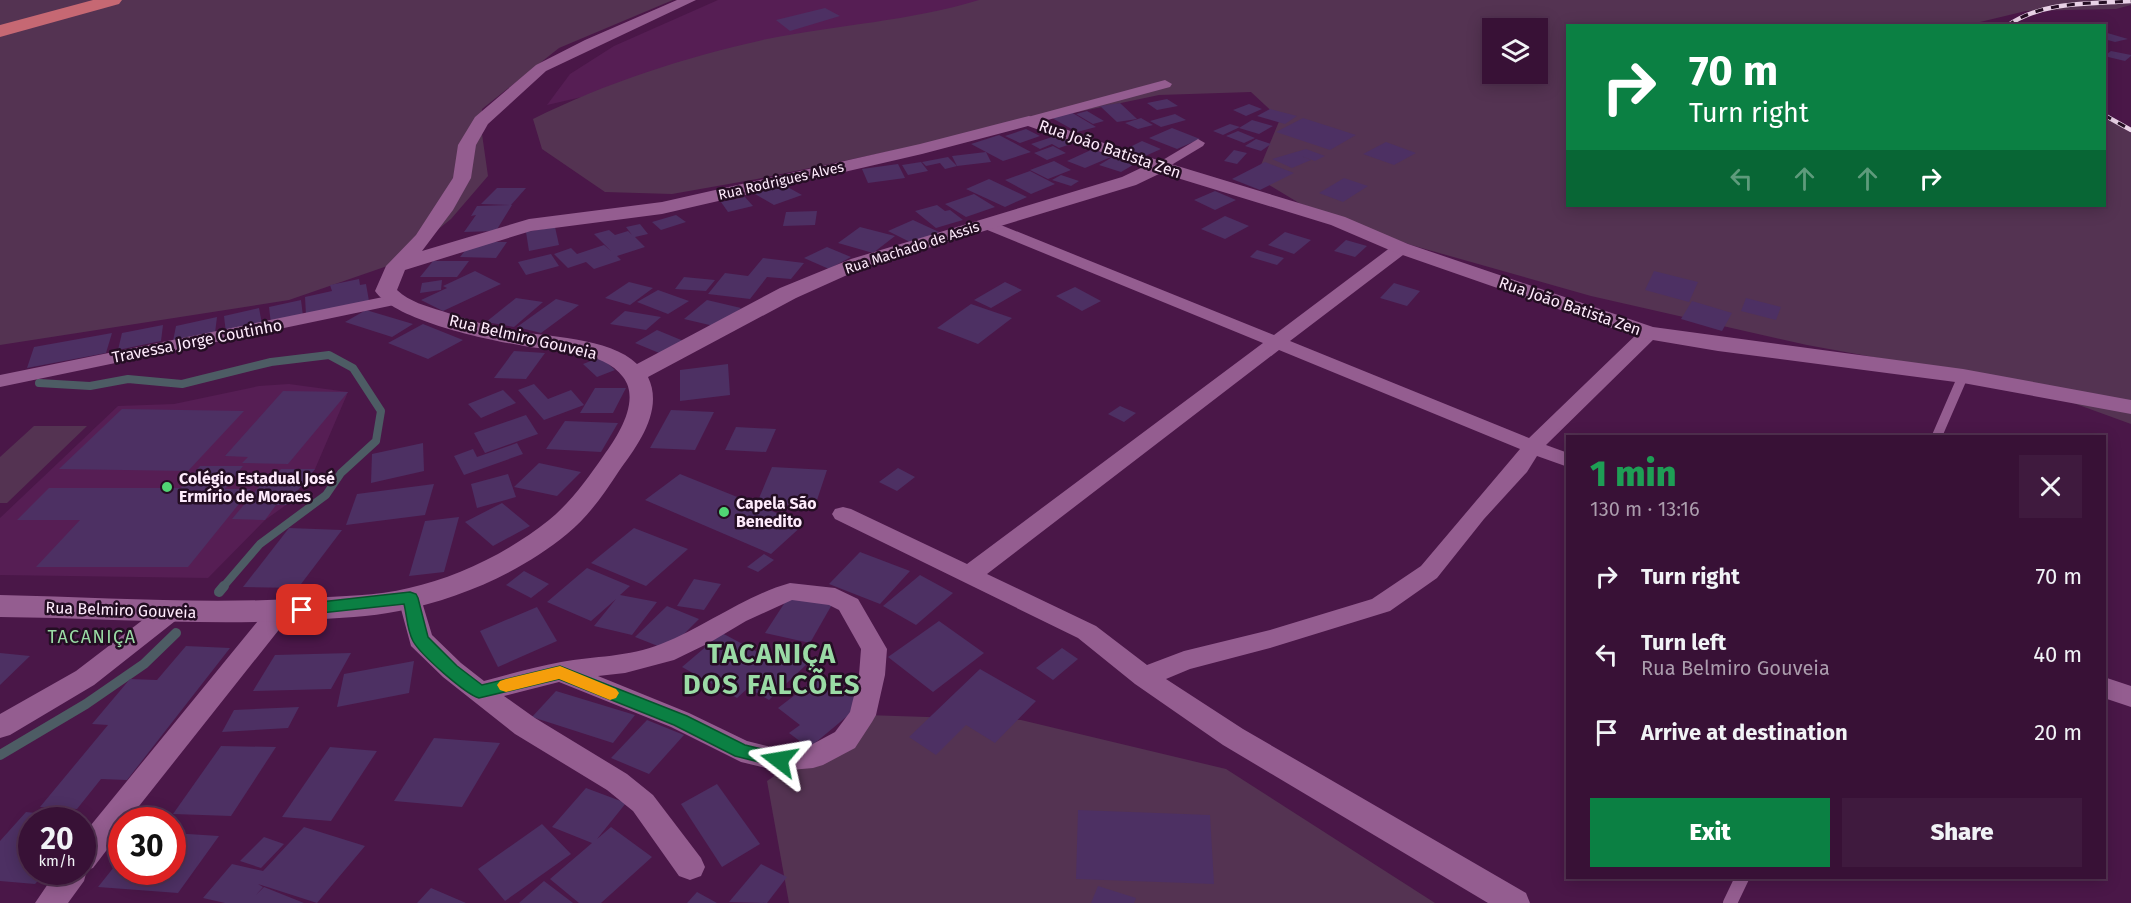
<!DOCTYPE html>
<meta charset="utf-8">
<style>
:root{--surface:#381136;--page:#3f1a3e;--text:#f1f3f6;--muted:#ab9dad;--line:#523151;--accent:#0b8043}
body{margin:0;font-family:"Fira Sans",sans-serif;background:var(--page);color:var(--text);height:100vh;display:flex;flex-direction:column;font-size:22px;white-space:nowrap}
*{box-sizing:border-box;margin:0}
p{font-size:20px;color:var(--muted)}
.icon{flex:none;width:33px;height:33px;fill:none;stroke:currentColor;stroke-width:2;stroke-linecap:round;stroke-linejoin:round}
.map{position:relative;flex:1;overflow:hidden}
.side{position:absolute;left:1566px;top:435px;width:540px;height:444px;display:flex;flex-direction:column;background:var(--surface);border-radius:0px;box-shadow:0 3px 15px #0003,0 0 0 2px var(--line)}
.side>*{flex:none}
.banner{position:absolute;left:1566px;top:24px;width:540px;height:183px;border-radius:0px;box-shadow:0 3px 15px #0003,0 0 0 2px var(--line);background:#0b8043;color:#fff;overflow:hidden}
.tools{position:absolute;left:1482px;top:18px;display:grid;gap:12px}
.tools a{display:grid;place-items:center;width:66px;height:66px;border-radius:0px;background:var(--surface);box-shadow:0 3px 15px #0003,0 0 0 2px var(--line);font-size:30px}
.speed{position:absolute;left:18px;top:807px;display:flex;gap:12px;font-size:30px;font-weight:700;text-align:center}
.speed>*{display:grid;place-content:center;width:78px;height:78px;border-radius:50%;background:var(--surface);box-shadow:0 3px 15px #0003,0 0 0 2px var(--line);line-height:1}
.speed small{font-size:15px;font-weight:400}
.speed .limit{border:9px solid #d22;background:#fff;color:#111}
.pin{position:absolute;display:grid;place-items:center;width:51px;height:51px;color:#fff;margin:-26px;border-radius:12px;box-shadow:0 3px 9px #0006}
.me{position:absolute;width:66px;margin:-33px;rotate:284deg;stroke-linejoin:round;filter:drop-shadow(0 0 4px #0008)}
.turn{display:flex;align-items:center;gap:21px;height:126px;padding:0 24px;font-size:27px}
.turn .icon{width:78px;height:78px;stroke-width:2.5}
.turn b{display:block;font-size:42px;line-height:51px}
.lanes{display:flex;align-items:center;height:57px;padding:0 24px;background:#0003;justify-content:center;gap:30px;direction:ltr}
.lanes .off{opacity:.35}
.round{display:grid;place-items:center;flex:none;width:63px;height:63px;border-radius:0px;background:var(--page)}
.headline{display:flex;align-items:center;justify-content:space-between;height:102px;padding:0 24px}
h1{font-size:36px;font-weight:800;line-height:45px;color:#1e9e55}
.cta{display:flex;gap:12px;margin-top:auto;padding:12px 24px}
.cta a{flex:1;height:69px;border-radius:0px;background:var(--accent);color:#fff;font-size:24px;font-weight:800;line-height:69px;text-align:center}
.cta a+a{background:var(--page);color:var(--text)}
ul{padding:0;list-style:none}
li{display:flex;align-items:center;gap:18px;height:78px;padding:0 24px}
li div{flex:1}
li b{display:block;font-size:22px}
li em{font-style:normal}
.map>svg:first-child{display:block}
.built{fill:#561e54}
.green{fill:#543352;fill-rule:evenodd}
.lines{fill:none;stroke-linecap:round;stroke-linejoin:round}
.stream-far1{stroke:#4d5c64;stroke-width:8}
.stream{stroke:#4d5c64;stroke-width:10}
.building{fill:#4d3063}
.service-far1{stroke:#945d90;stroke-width:10}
.service{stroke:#945d90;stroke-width:14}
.minor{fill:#945d90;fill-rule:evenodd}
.tertiary{fill:#945d90;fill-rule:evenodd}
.primary{fill:#c66873;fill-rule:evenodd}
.rail-casing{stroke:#e8d1e6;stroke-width:4.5}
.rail{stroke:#240e23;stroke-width:3;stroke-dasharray:8;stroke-linecap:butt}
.route{fill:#0b8043;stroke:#07532c;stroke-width:1.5}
.slow{fill:#f59e0b}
.poi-dot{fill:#50d674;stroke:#240e23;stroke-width:2}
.labels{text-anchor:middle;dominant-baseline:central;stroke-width:5;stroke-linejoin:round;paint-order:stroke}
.far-street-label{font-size:14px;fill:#feebfc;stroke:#240e23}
.street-label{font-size:16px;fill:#feebfc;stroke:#240e23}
.poi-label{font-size:16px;font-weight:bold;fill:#feebfc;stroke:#240e23;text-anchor:start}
.neighbourhood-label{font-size:18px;letter-spacing:1.5px;fill:#9adba5;stroke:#240e23}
.near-district-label{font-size:27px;font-weight:bold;letter-spacing:1.5px;fill:#9adba5;stroke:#240e23}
</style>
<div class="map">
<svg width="2131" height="903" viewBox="0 0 2131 903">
<rect width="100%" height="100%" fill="#4a1748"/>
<g class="built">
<polygon points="718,0 1006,0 547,105 570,74 614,46"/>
<polygon points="289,384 348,392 315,469 286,505 265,520 208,578 0,575 0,518 118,406 174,404 259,386"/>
</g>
<g class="green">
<polygon points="0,0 673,0 559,48 482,109 481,127 488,176 451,219 396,263 289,300 0,345"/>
<path d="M979 0H2131V5L2116 9 2026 11 1980 22 1981 26H1568V206H2104L2105 115 2131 133V424L2021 384 1807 345 1591 296 1411 245 1299 203 1256 177 1280 119 1251 92 1159 95 757 179 672 194 605 192 542 149 533 119C607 82 686 57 767 39 837 25 910 21 979 0ZM1492 28H1538V74H1492Z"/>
<polygon points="34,426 87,426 7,503 0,503 0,457"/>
<polygon points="866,715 1021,720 1226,769 1435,903 789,903 767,781"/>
</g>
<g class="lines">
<polyline class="stream-far1" points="39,383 90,386 128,379 182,384 271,362 329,355 353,368 381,411 376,441 341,473 326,495 260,544 223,587"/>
<g class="stream">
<polyline points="219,592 224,586"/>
<polyline points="0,755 86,704 144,664 176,633"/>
</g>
</g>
<g class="building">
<polygon points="825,8 840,16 790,31 776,20"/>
<polygon points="2104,32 2128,39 2115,42 2104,39"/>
<polygon points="2111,51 2131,55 2131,56 2125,61 2104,56"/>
<polygon points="1167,99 1178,106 1157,110 1147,103"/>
<polygon points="1120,103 1137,119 1117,122 1100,106"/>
<polygon points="1249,104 1262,109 1246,116 1233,110"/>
<polygon points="1270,109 1297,116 1285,124 1257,116"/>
<polygon points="1087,111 1104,121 1093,124 1076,114"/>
<polygon points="1071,112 1096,127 1077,132 1052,118"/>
<polygon points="1175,114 1186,120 1161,127 1150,121"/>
<polygon points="1141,118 1153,125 1138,129 1125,123"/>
<polygon points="1303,118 1356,135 1330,150 1276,132"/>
<polygon points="1252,120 1273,126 1259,134 1239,128"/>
<polygon points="1230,124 1240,127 1223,135 1213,131"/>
<polygon points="1172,128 1200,139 1177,149 1149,138"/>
<polygon points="1026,129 1040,136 1020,143 1005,136"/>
<polygon points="1238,131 1255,138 1244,143 1226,136"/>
<polygon points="999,135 1031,152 1003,161 971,144"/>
<polygon points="1058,135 1074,143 1059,148 1052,144 1040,149 1031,144"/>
<polygon points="1256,139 1271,144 1261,151 1245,146"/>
<polygon points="1142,141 1161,149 1143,157 1124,150"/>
<polygon points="1386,142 1416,153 1394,165 1363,154"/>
<polygon points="1053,146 1066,153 1047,160 1034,153"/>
<polygon points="1093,149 1111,157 1085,168 1067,161"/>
<polygon points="1306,149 1325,156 1315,161 1301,156 1311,160 1292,168 1272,159"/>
<polygon points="1234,150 1247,153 1237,164 1224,161"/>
<polygon points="986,152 991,162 957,166 952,156"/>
<polygon points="1116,155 1138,162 1121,172 1099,165"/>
<polygon points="948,157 957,166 945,169 940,163 926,166 922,162"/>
<polygon points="1054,161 1071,170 1048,179 1030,170"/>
<polygon points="921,162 928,171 908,175 902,165"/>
<polygon points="1265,162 1294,173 1260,190 1232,179"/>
<polygon points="898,164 905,178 868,183 862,169"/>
<polygon points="1030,171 1055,184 1031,194 1005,180"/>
<polygon points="1061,175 1079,181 1071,186 1052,180"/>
<polygon points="1344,178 1368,186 1343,202 1319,193"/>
<polygon points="989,179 1027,197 1005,207 966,189"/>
<polygon points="782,184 802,195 774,205 755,194"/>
<polygon points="497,188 526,188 511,205 481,204"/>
<polygon points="1215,191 1236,200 1215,210 1194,200"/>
<polygon points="974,194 995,207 966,217 945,204"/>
<polygon points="745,197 753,206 728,212 721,202"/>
<polygon points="512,205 496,231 464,232 476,215 471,216 477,206"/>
<polygon points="937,205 945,211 950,210 963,220 936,228 915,211"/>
<polygon points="817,211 815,225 783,226 786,212"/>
<polygon points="676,215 686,222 661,230 652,222"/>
<polygon points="1225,216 1249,226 1225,239 1201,229"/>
<polygon points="913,220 939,232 914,244 888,231"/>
<polygon points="640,224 648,234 635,237 645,247 617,256 621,260 594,269 586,262 568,268 554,254 571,248 577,254 604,245 611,251 594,234 609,230 615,235 628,231 632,235 626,227"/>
<polygon points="555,227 559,245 529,251 526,232"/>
<polygon points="860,227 895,236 873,253 838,243"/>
<polygon points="1285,232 1311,240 1294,254 1268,245"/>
<polygon points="1346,240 1367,246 1355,257 1334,251"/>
<polygon points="472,242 507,242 496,258 460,257"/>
<polygon points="827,247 851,257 829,269 804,258"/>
<polygon points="1257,250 1284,258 1277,265 1250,257"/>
<polygon points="551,254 559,266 526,275 518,262"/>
<polygon points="763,258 804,263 791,279 767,277 750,299 708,294 725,273 748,276"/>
<polygon points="433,261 469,261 457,277 420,277"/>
<polygon points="475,271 501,284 443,311 421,300 447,288 443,286"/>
<polygon points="1654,271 1698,282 1689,302 1645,290"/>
<polygon points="684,277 715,280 706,291 675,289"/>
<polygon points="359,279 360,285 366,284 369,301 306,315 305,297 332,291 330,285"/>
<polygon points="442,280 441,290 420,293 422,283"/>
<polygon points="629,282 653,288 630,305 605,298"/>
<polygon points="1005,282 1022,290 991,308 974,300"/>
<polygon points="1394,283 1420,291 1407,306 1380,298"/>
<polygon points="1075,287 1101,301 1082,311 1056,296"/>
<polygon points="658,290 689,301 668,314 637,302"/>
<polygon points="516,298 543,302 514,327 486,322"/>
<polygon points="1746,298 1781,307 1776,320 1741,311"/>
<polygon points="556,299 579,305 541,333 517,327"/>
<polygon points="301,300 303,316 271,324 269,307"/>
<polygon points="707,300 741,308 718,327 684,319"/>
<polygon points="1692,301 1732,313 1722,331 1681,319"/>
<polygon points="971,304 1012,318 978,344 937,328"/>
<polygon points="259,308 262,324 226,333 224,316"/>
<polygon points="366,310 413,324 392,337 345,322"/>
<polygon points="625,311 661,317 646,330 610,324"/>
<polygon points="217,317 215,333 173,341 176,326"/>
<polygon points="423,324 463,340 428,359 388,343"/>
<polygon points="163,325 161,341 118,350 122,333"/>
<polygon points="657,330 686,342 664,355 635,343"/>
<polygon points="112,333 106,353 27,368 34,347"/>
<polygon points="514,351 545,353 526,379 494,378"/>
<polygon points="601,357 615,370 597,377 583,364"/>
<polygon points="728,364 730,395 680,401 680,370"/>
<polygon points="534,384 548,399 571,390 584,405 544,420 518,390"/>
<polygon points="595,388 626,388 613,413 580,413"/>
<polygon points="503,390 516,403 481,418 468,404"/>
<polygon points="283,391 348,392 288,464 242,463 248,457 225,456"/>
<polygon points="1120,406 1136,413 1124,422 1108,414"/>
<polygon points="122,409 244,411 188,471 59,469"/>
<polygon points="671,410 714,412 695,450 650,448"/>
<polygon points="526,415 538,434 485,453 474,433"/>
<polygon points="565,421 618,423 601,452 546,449"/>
<polygon points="736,427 776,429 766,452 725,450"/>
<polygon points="423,443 424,471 371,483 372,454"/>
<polygon points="517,443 523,454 464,475 454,456 473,449 477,457"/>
<polygon points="539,463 581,472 557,496 514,487"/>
<polygon points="200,466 243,466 225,489 251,489 188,567 36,567 80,520 17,520 49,488 181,488"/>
<polygon points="772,467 827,470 815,506 757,503"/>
<polygon points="898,468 915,477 897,491 879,482"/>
<polygon points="281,469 315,469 286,505 276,505 265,520 232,519 263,482 271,481"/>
<polygon points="508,474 516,497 477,508 471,484"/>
<polygon points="680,474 804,524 771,554 645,500"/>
<polygon points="434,484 425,515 346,525 357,494"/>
<polygon points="502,503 530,526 493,546 465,522"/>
<polygon points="459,517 444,572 409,576 425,521"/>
<polygon points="289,528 342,530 298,588 243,587"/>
<polygon points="634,528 688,549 646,586 591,563"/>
<polygon points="860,552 910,571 880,604 829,584"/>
<polygon points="764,554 774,560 758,572 747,567"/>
<polygon points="587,568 630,586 620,595 657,602 632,635 594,626 616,599 591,621 547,602"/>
<polygon points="524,571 549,584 531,598 506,585"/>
<polygon points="920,575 953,593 916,625 883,606"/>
<polygon points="694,579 721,584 704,610 677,606"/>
<polygon points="791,593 834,601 810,643 765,633"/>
<polygon points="667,606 699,619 668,650 635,637"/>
<polygon points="537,607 557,641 498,667 480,631"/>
<polygon points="939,621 984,653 933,692 888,657"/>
<polygon points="722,633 774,661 785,653 807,664 769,700 748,688 737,698 682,667"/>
<polygon points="186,646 230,648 127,780 101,779 77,809 40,807 108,725 92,724 130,679 157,680"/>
<polygon points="1062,648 1078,659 1053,680 1036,668"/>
<polygon points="0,653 30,656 0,685"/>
<polygon points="351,653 331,689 253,691 275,655"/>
<polygon points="414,661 409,693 337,707 344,674"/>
<polygon points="980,669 1036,701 995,743 966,725 936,755 909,737"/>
<polygon points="821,675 863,703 809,748 789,733 800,725 778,708"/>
<polygon points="556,691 635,715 613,743 532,717"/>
<polygon points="299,707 288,728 222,732 234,710"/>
<polygon points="647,720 684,735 649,774 611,758"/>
<polygon points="434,738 500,743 462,807 394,801"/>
<polygon points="221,746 276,747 231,816 173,814"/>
<polygon points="330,747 377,751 331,821 282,817"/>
<polygon points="717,784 760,844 722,867 681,804"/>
<polygon points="586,788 626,803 597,839 611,827 652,857 601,903 579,903 550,879 592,843 552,827"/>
<polygon points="1078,810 1210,815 1214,884 1076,879"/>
<polygon points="26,812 65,816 61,820 32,820 32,872 46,872 35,884 0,881 0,841"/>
<polygon points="542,824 571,854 505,901 478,869"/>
<polygon points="304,827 365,846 317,903 258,884 263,887 256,895 264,887 304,903 225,903 203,898 232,864 263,871"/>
<polygon points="172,833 219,836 178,893 98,887 122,857 122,872 172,872"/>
<polygon points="264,837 284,844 261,868 240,861"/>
<polygon points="761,864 787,877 767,903 729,902"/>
<polygon points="544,881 573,903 519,903"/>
<polygon points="1098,886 1136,898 1134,903 1091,903"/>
<polygon points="431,888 466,903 417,903"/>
<polygon points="697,892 717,903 687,903"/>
</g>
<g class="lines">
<polyline class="service-far1" points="1937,436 1963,376"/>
<polyline class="service" points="1730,903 1742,878"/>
<g class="minor">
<polygon points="1165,80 1172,84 1170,87 1029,125 1022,121 1024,118"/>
<polygon points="1198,139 1205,143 1203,146 1163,170 1153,170 1151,167"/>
<path d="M986 219 1274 335 1395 244H1407L1409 248 1407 252 1290 341 1529 438 1642 329H1656L1658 333 1656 337 1546 445 1568 453V467L1537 456 1527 472 1484 519 1437 578 1390 611 1270 648 1190 669 1166 679 1243 729 1526 893 1530 903H1488L1223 745 1135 684 1078 638 835 519 832 514 835 509 843 507 851 509 967 564 1263 343 980 227 978 224ZM1279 350 1520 449 1421 566 1372 599 1270 630 1184 651 1147 665 1096 626 987 574Z"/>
<polygon points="393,295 399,296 402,300 399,304 0,387 0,375"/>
<path d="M790 583 835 588 858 599 887 649 885 675 876 715 872 722 855 748 823 765 813 768 779 771 741 762 671 727 559 682 504 696 535 718 627 774 653 795 701 858 705 867 701 876 690 880 679 876 633 811 607 790 515 734 443 677 411 646 398 598 401 592 410 589 419 592 432 635 461 663 484 681C510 674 535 667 561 662 594 656 629 657 661 644 705 627 744 596 790 583ZM792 600 829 605 839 610 861 649 859 675 850 712 835 732 809 746 779 749 747 741 689 713 598 676 625 673 674 660 709 643 746 621Z"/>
<polygon points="280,602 289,605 292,611 289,617 128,820 122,820 122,830 93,868 87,870 84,881 68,903 35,903 56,872 82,872 82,836 271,605"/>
<polygon points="170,603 179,606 182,612 179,618 94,685 10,735 0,738 0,714 76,671 161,606"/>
<polygon points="2104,677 2131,686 2131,707 2104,698"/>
</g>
<path class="tertiary" d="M677 0H696L546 71 488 124 476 145 471 178 453 210 422 251 529 219 662 202 920 144 1029 116 1115 147 1345 217 1408 244 1653 327 1963 369 2131 400V414L1963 383 1718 351 1641 338 1394 252 1331 225 1161 173 1136 185 865 267 796 298 648 377C664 410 638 445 619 471 604 494 588 517 567 534 520 573 458 599 399 611 369 617 339 618 309 620 206 626 103 618 0 617V595C103 597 205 605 308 598 342 596 376 596 409 588 458 577 509 552 549 520 571 502 588 478 604 455 618 436 641 400 623 377 603 350 554 351 524 346 488 340 396 321 375 291L386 266 416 235 453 178 458 145 475 117 536 65 585 40ZM1028 126 1143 167 1122 177 851 259 780 288 637 364C610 337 545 337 509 330 486 326 464 318 442 311 426 306 410 302 397 290L405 270 531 231 662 214 922 154Z"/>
<polygon class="primary" points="93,0 122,0 119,4 0,37 0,25"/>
<defs>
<g id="rail">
<path d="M2007 26C2041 1 2090 4 2131 1"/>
<polyline points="2104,115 2131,130"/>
</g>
</defs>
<use href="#rail" class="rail-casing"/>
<use href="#rail" class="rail"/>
</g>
<path class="route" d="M410 592 416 594 418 598 428 637 457 666 482 685 560 666 687 716 745 745 786 755 788 760 786 765 779 767 735 756 674 725 559 679 479 698C465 694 420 654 413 641 407 630 407 616 404 604L302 615 296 614 294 610 296 606 302 604Z"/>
<polygon class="slow" points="560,666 616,689 619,693 616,698 610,700 559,679 506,692 500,690 497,685 500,681 506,679"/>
<g class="poi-dot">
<circle cx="167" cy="487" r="6"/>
<circle cx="724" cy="512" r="6"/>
</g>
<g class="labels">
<g class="far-street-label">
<text transform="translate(781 181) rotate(-13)">Rua Rodrigues Alves</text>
<text transform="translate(912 248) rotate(-18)">Rua Machado de Assis</text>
</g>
<g class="street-label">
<text transform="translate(1110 149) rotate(19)">Rua João Batista Zen</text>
<text transform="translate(1570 306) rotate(19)">Rua João Batista Zen</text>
<text transform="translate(523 337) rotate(13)">Rua Belmiro Gouveia</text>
<text transform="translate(197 341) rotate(-11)">Travessa Jorge Coutinho</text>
<text transform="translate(121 610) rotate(2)">Rua Belmiro Gouveia</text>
</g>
<g class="poi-label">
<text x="179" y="478">Colégio Estadual José<tspan x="179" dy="18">Ermírio de Moraes</tspan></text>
<text x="736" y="503">Capela São<tspan x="736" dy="18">Benedito</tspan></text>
</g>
<g class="neighbourhood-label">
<text x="92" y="637">TACANIÇA</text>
</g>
<g class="near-district-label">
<text x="772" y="654">TACANIÇA<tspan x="772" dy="31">DOS FALCÕES</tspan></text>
</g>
</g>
</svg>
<div class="tools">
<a><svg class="icon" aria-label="layers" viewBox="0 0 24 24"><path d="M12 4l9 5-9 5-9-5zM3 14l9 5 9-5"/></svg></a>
</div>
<div class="speed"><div>20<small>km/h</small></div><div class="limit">30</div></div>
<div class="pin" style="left:302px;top:610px;background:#d93025"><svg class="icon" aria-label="arrive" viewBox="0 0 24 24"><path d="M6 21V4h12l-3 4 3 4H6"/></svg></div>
<svg class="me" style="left:779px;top:760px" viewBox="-20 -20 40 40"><path d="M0-17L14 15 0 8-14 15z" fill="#0b8043" stroke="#fff" stroke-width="4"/></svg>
<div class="banner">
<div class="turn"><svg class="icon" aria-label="right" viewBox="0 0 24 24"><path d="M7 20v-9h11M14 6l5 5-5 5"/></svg><div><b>70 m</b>Turn right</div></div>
<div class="lanes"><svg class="icon off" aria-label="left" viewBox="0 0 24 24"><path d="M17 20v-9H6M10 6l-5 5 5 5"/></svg><svg class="icon off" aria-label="ahead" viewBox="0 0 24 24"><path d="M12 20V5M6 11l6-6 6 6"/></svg><svg class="icon off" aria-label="ahead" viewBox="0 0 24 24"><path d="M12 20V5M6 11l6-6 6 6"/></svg><svg class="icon" aria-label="right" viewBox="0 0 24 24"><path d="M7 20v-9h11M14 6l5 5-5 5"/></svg></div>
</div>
<section class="side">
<div class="headline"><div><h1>1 min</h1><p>130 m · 13:16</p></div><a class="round"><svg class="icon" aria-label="close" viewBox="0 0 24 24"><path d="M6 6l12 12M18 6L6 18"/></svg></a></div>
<ul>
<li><svg class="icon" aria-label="right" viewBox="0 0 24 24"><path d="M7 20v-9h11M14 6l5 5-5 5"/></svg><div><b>Turn right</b></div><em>70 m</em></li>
<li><svg class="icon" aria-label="left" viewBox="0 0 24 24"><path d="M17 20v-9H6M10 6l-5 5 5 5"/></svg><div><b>Turn left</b><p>Rua Belmiro Gouveia</p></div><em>40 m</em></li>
<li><svg class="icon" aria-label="arrive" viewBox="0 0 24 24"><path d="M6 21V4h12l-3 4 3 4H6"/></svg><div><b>Arrive at destination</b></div><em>20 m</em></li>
</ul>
<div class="cta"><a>Exit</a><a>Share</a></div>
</section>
</div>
